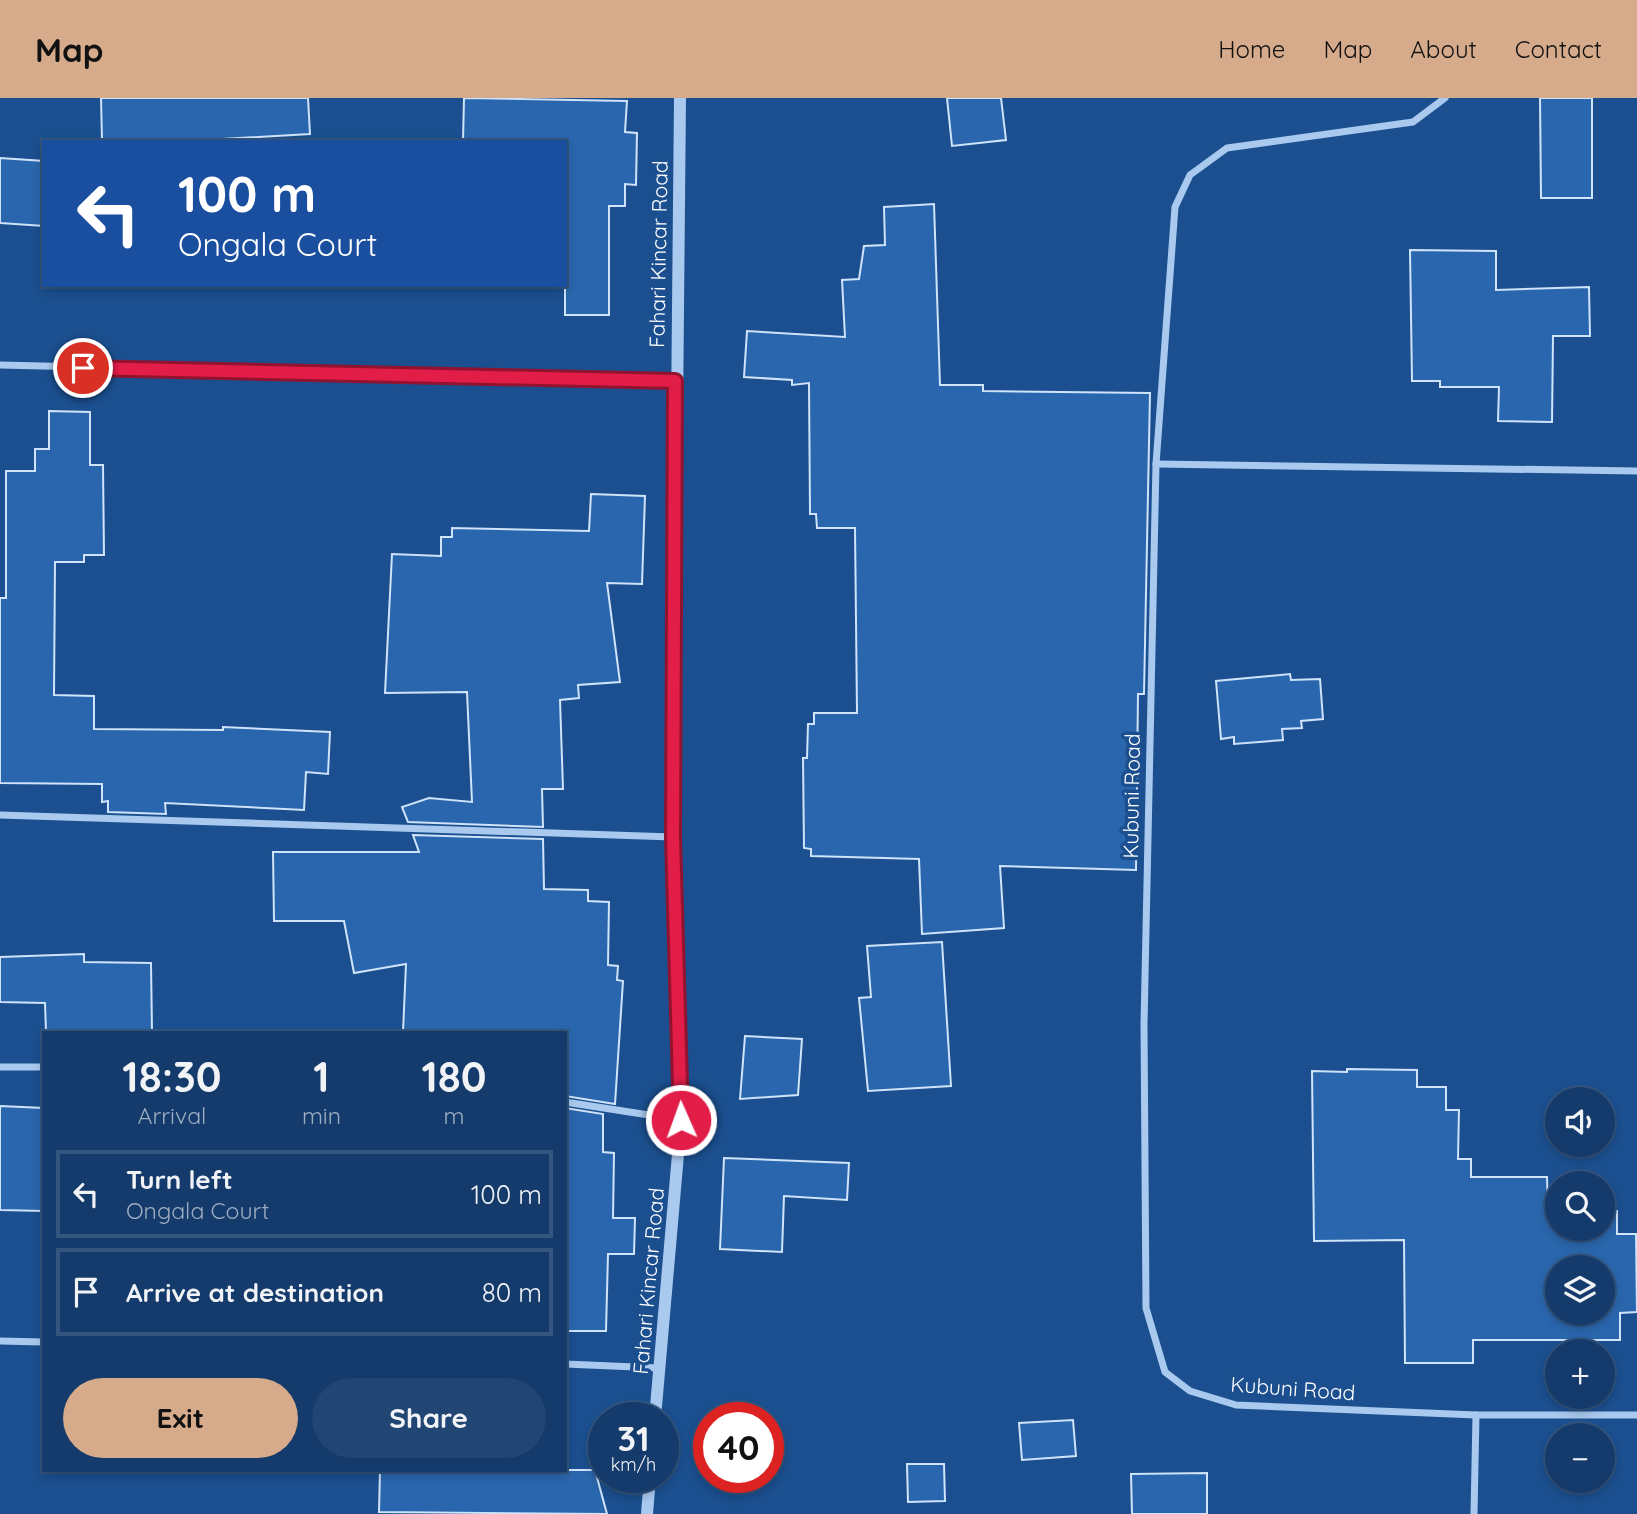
<!DOCTYPE html>
<meta charset="utf-8">
<style>
:root{--surface:#143b6b;--page:#214673;--text:#f1f3f6;--muted:#9dadc1;--line:#33557e;--accent:#d6ab8b}
body{margin:0;font-family:Quicksand,sans-serif;background:var(--page);color:var(--text);height:100vh;display:flex;flex-direction:column;font-size:26px;white-space:nowrap}
*{box-sizing:border-box;margin:0}
p{font-size:23px;color:var(--muted)}
.icon{flex:none;width:38px;height:38px;fill:none;stroke:currentColor;stroke-width:2;stroke-linecap:round;stroke-linejoin:round}
.map{position:relative;flex:1;overflow:hidden}
.panel{position:absolute;left:42px;top:933px;width:525px;height:441px;display:flex;flex-direction:column;background:var(--surface);border-radius:0px;box-shadow:0 4px 10px #0003,0 0 0 2px var(--line)}
.panel>*{flex:none}
.hud{position:absolute;left:42px;top:42px;width:525px;height:147px;border-radius:0px;box-shadow:0 4px 10px #0003,0 0 0 2px var(--line);background:#1a4fa0;color:#fff;overflow:hidden}
.tools{position:absolute;left:1545px;top:989px;display:grid;gap:14px}
.tools a{display:grid;place-items:center;width:70px;height:70px;border-radius:50%;background:var(--surface);box-shadow:0 4px 10px #0003,0 0 0 2px var(--line);font-size:35px}
.speed{position:absolute;left:588px;top:1304px;display:flex;gap:14px;font-size:35px;font-weight:700;text-align:center}
.speed>*{display:grid;place-content:center;width:91px;height:91px;border-radius:50%;background:var(--surface);box-shadow:0 4px 10px #0003,0 0 0 2px var(--line);line-height:1}
.speed small{font-size:18px;font-weight:400}
.speed .limit{border:10px solid #d22;background:#fff;color:#111}
.pin{position:absolute;display:grid;place-items:center;width:60px;height:60px;color:#fff;margin:-30px;border:4px solid #fff;border-radius:50%;box-shadow:0 2px 7px #0007}
.me{position:absolute;width:77px;margin:-38px;rotate:358deg;stroke-linejoin:round;filter:drop-shadow(0 0 5px #0008)}
.turn{display:flex;align-items:center;gap:24px;height:147px;padding:0 21px;font-size:32px}
.turn .icon{width:91px;height:91px;stroke-width:2.5}
.turn b{display:block;font-size:49px;line-height:60px}
.eta{display:flex;justify-content:space-evenly;align-items:center;height:119px;text-align:center}
.eta b{font-size:42px;font-weight:700;line-height:49px}
.action{display:flex;gap:14px;margin-top:auto;padding:14px 21px}
.action a{flex:1;height:80px;border-radius:42px;background:var(--accent);color:#111;font-size:28px;font-weight:700;line-height:80px;text-align:center}
.action a+a{background:var(--page);color:var(--text)}
ul{padding:0;list-style:none}
li{display:flex;align-items:center;gap:21px;height:88px;margin:0 14px 10px;padding:0 7px;border:4px solid var(--line);border-radius:0px}
li div{flex:1}
li b{display:block;font-size:26px}
li em{font-style:normal}
header{display:flex;align-items:center;gap:42px;box-sizing:border-box;height:98px;padding:0 35px;background:var(--accent);color:#111}
header strong{font-size:33px}
nav{display:flex;gap:38px;margin-inline-start:auto;font-size:24px}
.map>svg:first-child{display:block}
.building{fill:#2a66ad;stroke:#cfe3fa;stroke-width:2;fill-rule:evenodd}
.lines{fill:none;stroke-linecap:round;stroke-linejoin:round}
.minor{stroke:#a9c9ee;stroke-width:7}
.tertiary{stroke:#a9c9ee;stroke-width:12}
.route-casing{stroke:#92132f;stroke-width:18}
.route{stroke:#e11d48;stroke-width:12}
.labels{text-anchor:middle;dominant-baseline:central;stroke-width:7;stroke-linejoin:round;paint-order:stroke}
.street-label{font-size:21px;fill:#fff;stroke:#1b4f8f}
</style>
<header>
<strong>Map</strong>
<nav><a>Home</a><a>Map</a><a>About</a><a>Contact</a></nav>
</header>
<div class="map">
<svg width="1637" height="1416" viewBox="0 0 1637 1416">
<rect width="100%" height="100%" fill="#1b4f8f"/>
<g class="building">
<polygon points="101,0 308,0 310,36 204,42 102,42"/>
<polygon points="464,0 627,3 625,34 637,35 636,87 625,86 625,108 609,108 609,217 565,217 565,44 463,44"/>
<polygon points="947,0 1001,0 1006,42 952,48"/>
<polygon points="1540,0 1592,0 1592,100 1541,100"/>
<polygon points="0,60 44,63 44,128 0,125"/>
<polygon points="934,106 940,287 983,287 983,293 1150,295 1144,596 1138,596 1136,772 1000,768 1004,830 922,836 919,761 811,758 811,751 804,750 803,660 807,660 808,626 814,626 814,615 857,615 855,430 817,430 816,416 810,416 809,285 792,287 792,282 744,279 747,233 845,239 842,182 859,181 864,148 885,147 884,109"/>
<polygon points="1410,152 1496,153 1496,192 1589,189 1590,238 1553,238 1552,324 1498,323 1499,289 1440,289 1440,283 1412,283"/>
<polygon points="49,313 90,314 90,367 103,367 104,457 84,457 84,464 55,464 54,597 94,598 94,631 223,632 223,629 330,634 328,676 306,674 304,712 165,705 166,716 108,714 108,703 102,704 102,686 0,685 0,500 6,500 6,373 35,373 35,351 49,351"/>
<polygon points="591,396 645,398 642,486 607,485 620,584 578,587 579,600 560,602 563,691 542,691 543,729 408,724 402,709 429,700 472,704 467,594 385,595 392,456 441,458 441,439 452,439 452,430 589,433"/>
<polygon points="1290,576 1291,582 1320,581 1323,621 1301,623 1302,630 1282,631 1283,642 1234,646 1234,639 1221,641 1216,583"/>
<polygon points="413,737 543,741 544,791 588,792 588,803 609,804 608,867 618,868 617,882 623,883 615,1006 565,998 565,934 403,934 406,866 354,875 344,823 274,823 273,754 419,754"/>
<polygon points="942,844 951,988 868,993 859,900 871,899 867,848"/>
<polygon points="84,856 84,864 151,865 152,934 46,934 45,905 0,904 0,859"/>
<polygon points="745,938 802,941 798,997 740,1001"/>
<path d="M1347 971 1417 972V989H1446V1012H1459L1458 1061H1471V1079H1547L1548 1113H1558V1130H1603V1113H1617V1136H1636L1637 1214 1620 1215V1242H1473V1265H1405L1404 1142 1314 1143 1312 973 1347 974ZM1558 1169H1603V1214H1558Z"/>
<polygon points="0,1008 44,1010 44,1113 0,1112"/>
<polygon points="565,1010 603,1016 603,1054 614,1055 613,1120 635,1120 634,1156 608,1156 606,1233 565,1233"/>
<polygon points="724,1060 849,1065 847,1102 784,1098 782,1154 720,1151"/>
<polygon points="1073,1322 1076,1358 1022,1362 1019,1325"/>
<polygon points="907,1366 944,1366 945,1403 908,1404"/>
<polygon points="380,1372 595,1372 607,1416 379,1414"/>
<polygon points="1207,1375 1207,1416 1132,1416 1131,1376"/>
</g>
<g class="lines">
<g class="minor">
<polyline points="1445,0 1413,24 1227,50 1190,77 1175,109 1156,366 1144,926 1146,1210 1165,1274 1190,1293 1236,1307 1476,1317"/>
<polyline points="0,267 675,283"/>
<polyline points="1156,366 1637,373"/>
<polyline points="0,717 673,739"/>
<polyline points="0,969 44,969"/>
<polyline points="565,1004 681,1022"/>
<polyline points="0,1243 44,1244"/>
<polyline points="565,1266 659,1270"/>
<polyline points="1474,1416 1476,1317 1637,1317"/>
</g>
<g class="tertiary">
<polyline points="655,1320 681,1022 673,739 680,0"/>
<polyline points="647,1416 650,1379"/>
</g>
</g>
<g class="lines">
<defs>
<polyline id="route" points="83,270 675,283 673,739 681,1022"/>
</defs>
<use href="#route" class="route-casing"/>
<use href="#route" class="route"/>
</g>
<g class="labels">
<g class="street-label">
<text transform="translate(658 156) rotate(-89)">Fahari Kincar Road</text>
<text transform="translate(1131 698) rotate(-89)">Kubuni Road</text>
<text transform="translate(648 1183) rotate(-85)">Fahari Kincar Road</text>
<text transform="translate(1293 1290) rotate(4)">Kubuni Road</text>
</g>
</g>
</svg>
<div class="tools">
<a><svg class="icon" aria-label="sound" viewBox="0 0 24 24"><path d="M4 9h4l5-4v14l-5-4H4zM17 9q2 3 0 6"/></svg></a>
<a><svg class="icon" aria-label="search" viewBox="0 0 24 24"><circle cx="10" cy="10" r="6"/><path d="M15 15l6 6"/></svg></a>
<a><svg class="icon" aria-label="layers" viewBox="0 0 24 24"><path d="M12 4l9 5-9 5-9-5zM3 14l9 5 9-5"/></svg></a>
<a>+</a>
<a>−</a>
</div>
<div class="speed"><div>31<small>km/h</small></div><div class="limit">40</div></div>
<div class="pin" style="left:83px;top:270px;background:#d93025"><svg class="icon" aria-label="arrive" viewBox="0 0 24 24"><path d="M6 21V4h12l-3 4 3 4H6"/></svg></div>
<svg class="me" style="left:681px;top:1022px" viewBox="-20 -20 40 40"><circle r="17" fill="#e11d48" stroke="#fff" stroke-width="3"/><path d="M0-11L8 9 0 5-8 9z" fill="#fff"/></svg>
<div class="hud">
<div class="turn"><svg class="icon" aria-label="left" viewBox="0 0 24 24"><path d="M17 20v-9H6M10 6l-5 5 5 5"/></svg><div><b>100 m</b>Ongala Court</div></div>
</div>
<section class="panel">
<div class="eta">
<div><b>18:30</b><p>Arrival</p></div>
<div><b>1</b><p>min</p></div>
<div><b>180</b><p>m</p></div>
</div>
<ul>
<li><svg class="icon" aria-label="left" viewBox="0 0 24 24"><path d="M17 20v-9H6M10 6l-5 5 5 5"/></svg><div><b>Turn left</b><p>Ongala Court</p></div><em>100 m</em></li>
<li><svg class="icon" aria-label="arrive" viewBox="0 0 24 24"><path d="M6 21V4h12l-3 4 3 4H6"/></svg><div><b>Arrive at destination</b></div><em>80 m</em></li>
</ul>
<div class="action"><a>Exit</a><a>Share</a></div>
</section>
</div>
